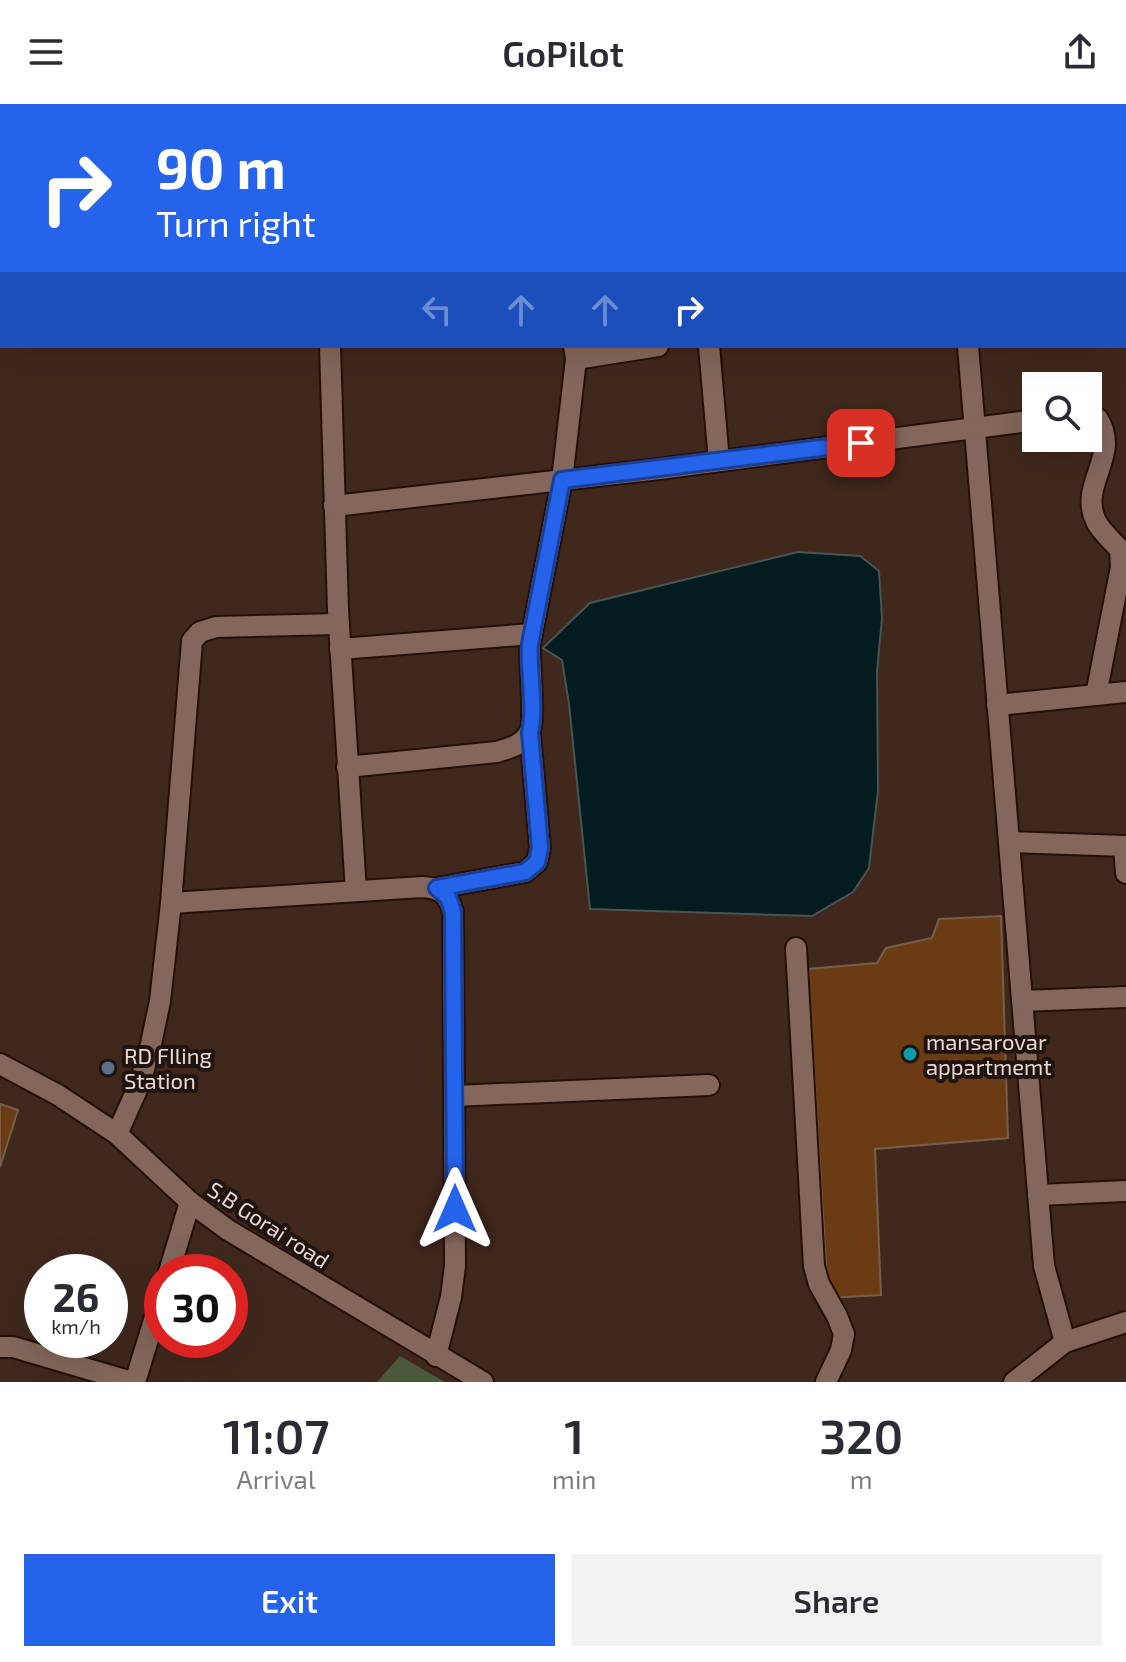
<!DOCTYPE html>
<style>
:root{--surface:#fff;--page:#f2f2f3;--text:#2b2b33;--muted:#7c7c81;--accent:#2563eb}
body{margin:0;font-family:"Exo 2",sans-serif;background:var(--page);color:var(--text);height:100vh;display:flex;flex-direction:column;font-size:30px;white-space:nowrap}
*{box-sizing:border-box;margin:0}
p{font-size:26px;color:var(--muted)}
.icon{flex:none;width:44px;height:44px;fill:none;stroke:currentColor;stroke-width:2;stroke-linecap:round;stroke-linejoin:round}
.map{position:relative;height:1278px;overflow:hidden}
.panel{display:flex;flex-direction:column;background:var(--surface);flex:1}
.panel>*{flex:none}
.top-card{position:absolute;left:0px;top:0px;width:1126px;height:244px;box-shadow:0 8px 32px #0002;background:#2563eb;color:#fff;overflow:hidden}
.fabs{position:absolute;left:1022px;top:268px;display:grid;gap:16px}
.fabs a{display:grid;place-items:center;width:80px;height:80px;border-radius:0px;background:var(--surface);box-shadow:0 8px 32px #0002;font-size:40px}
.speed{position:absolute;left:24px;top:1150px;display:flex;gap:16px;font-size:40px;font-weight:700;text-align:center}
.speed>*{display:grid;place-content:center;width:104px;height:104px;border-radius:50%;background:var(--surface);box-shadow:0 8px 32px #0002;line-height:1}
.speed small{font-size:20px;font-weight:400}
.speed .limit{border:12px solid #d22;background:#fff;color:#111}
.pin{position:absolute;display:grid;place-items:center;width:68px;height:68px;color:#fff;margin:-34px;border-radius:16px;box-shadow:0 4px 12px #0006}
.me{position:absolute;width:88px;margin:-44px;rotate:0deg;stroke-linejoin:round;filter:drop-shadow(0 0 6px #0008)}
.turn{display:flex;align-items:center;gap:28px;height:168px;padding:0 24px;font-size:36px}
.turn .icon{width:104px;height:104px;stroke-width:2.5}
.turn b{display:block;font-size:56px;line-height:68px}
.lanes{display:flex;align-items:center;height:76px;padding:0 24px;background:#0003;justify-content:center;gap:40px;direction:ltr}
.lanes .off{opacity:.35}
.eta{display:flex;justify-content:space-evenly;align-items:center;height:136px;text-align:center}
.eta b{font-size:48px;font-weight:600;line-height:56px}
.primary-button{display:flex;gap:16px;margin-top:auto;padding:16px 24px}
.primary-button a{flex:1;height:92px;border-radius:0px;background:var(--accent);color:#fff;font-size:32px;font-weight:600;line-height:92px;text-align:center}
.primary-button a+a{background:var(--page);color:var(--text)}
header{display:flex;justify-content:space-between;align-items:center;height:104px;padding:0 24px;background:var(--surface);font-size:36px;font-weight:600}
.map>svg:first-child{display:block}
.green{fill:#495939}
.water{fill:#021c20;stroke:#475555;stroke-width:2}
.building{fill:#6b3c13;stroke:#765e4d;stroke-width:2}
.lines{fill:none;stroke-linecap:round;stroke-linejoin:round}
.street-casing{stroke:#261006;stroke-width:24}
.secondary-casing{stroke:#261006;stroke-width:24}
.street{stroke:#83675b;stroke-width:20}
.secondary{stroke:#83675b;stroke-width:20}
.route-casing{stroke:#184099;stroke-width:20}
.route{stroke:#2563eb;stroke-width:14}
.culture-dot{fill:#0f9aa8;stroke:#1f140f;stroke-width:3}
.service-dot{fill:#5c6f8a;stroke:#1f140f;stroke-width:3}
.labels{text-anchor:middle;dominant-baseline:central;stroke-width:8;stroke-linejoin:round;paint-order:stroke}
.poi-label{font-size:22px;fill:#e9d9d2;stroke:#1f140f;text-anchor:start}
.street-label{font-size:22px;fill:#e9d9d2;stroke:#1f140f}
</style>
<header><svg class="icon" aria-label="menu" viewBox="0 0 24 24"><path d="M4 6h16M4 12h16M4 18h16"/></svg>GoPilot<svg class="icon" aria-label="share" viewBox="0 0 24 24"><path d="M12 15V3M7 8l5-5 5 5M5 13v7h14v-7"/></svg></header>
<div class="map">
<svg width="1126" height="1278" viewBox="0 0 1126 1278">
<rect width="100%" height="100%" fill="#40281d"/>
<polygon class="green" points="400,1252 445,1278 377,1278"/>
<polygon class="water" points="798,448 860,452 879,467 882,514 877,567 878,686 869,764 853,788 812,812 590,805 569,600 562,556 543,544 590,499"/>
<g class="building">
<polygon points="1001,812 1008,1034 875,1045 881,1191 828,1194 808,865 877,859 886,844 932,834 939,815"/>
<polygon points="0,1000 18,1006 0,1063"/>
</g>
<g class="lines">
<defs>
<g id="street">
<polyline points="19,0 20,2"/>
<polyline points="948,0 948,2"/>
<polyline points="1124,101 1126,101"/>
<polyline points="330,242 338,506 356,787"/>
<polyline points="709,242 719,357"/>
<polyline points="968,242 1044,1162 1065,1238"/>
<polyline points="576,255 658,242"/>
<path d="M1088 313 1098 315C1121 352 1078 381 1096 417 1101 428 1113 437 1120 446L1121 463 1096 591"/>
<polyline points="334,402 659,365 1036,316"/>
<polyline points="340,545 532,530"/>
<polyline points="997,601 1126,588"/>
<path d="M347 663 497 648C509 644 523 641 529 629 536 618 529 559 530 540L562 376 576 255 574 242"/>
<polyline points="1009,738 1126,742"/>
<polyline points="1124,742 1126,769"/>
<polyline points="437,784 525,768 537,758 540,744 530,629"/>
<path d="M171 799 422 783C441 784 448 790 453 808L455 1162 451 1193 436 1252"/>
<polyline points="796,844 814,1162 819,1180 837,1212 844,1230 841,1246 826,1278"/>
<polyline points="1022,897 1126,893"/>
<polyline points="454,992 709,981"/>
<polyline points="117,1030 140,979 151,940 160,897 171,799 192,537 200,528 216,523 339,520"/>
<polyline points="1038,1091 1126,1087"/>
<polyline points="169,1168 190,1098"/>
<polyline points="0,1243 13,1243 132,1278"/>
<polyline points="135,1278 162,1190"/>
<polyline points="1014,1278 1065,1238 1126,1218"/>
</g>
<polyline id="secondary" points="0,960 58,991 117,1030 190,1098 228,1126 483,1278"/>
</defs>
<use href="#street" class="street-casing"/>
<use href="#secondary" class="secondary-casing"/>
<use href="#street" class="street"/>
<use href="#secondary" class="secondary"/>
</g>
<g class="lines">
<defs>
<path id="route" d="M455 1105 453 808 448 793 437 784 525 768 537 758 540 744 530 629C536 601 528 569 530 540L562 376 861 339"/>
</defs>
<use href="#route" class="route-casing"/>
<use href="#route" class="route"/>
</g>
<circle class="culture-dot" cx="910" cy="950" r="8"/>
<circle class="service-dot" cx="108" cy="964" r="8"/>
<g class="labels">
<g class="poi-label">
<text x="926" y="937">mansarovar<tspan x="926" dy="25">appartmemt</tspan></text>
<text x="124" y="951">RD FIling<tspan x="124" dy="25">Station</tspan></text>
</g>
<g class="street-label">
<text transform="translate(269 1120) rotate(33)">S.B Gorai road</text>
</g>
</g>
</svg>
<div class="fabs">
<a><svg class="icon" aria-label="search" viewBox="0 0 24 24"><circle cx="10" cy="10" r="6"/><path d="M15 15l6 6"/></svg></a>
</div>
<div class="speed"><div>26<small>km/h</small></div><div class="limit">30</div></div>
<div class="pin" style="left:861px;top:339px;background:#d93025"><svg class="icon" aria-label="arrive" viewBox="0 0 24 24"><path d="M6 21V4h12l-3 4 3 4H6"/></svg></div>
<svg class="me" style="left:455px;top:1105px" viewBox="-20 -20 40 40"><path d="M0-17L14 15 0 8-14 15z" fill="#2563eb" stroke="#fff" stroke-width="4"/></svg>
<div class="top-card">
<div class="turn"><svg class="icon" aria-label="right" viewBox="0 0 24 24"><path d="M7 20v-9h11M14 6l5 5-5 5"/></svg><div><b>90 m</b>Turn right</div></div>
<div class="lanes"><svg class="icon off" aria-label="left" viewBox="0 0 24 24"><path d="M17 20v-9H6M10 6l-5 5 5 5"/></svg><svg class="icon off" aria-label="ahead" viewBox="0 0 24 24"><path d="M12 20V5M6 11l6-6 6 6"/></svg><svg class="icon off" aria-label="ahead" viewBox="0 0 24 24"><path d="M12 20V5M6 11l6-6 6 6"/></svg><svg class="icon" aria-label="right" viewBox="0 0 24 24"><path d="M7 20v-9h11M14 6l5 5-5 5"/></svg></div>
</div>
</div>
<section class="panel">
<div class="eta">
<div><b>11:07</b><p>Arrival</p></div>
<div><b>1</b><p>min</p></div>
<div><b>320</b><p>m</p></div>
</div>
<div class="primary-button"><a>Exit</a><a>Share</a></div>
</section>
